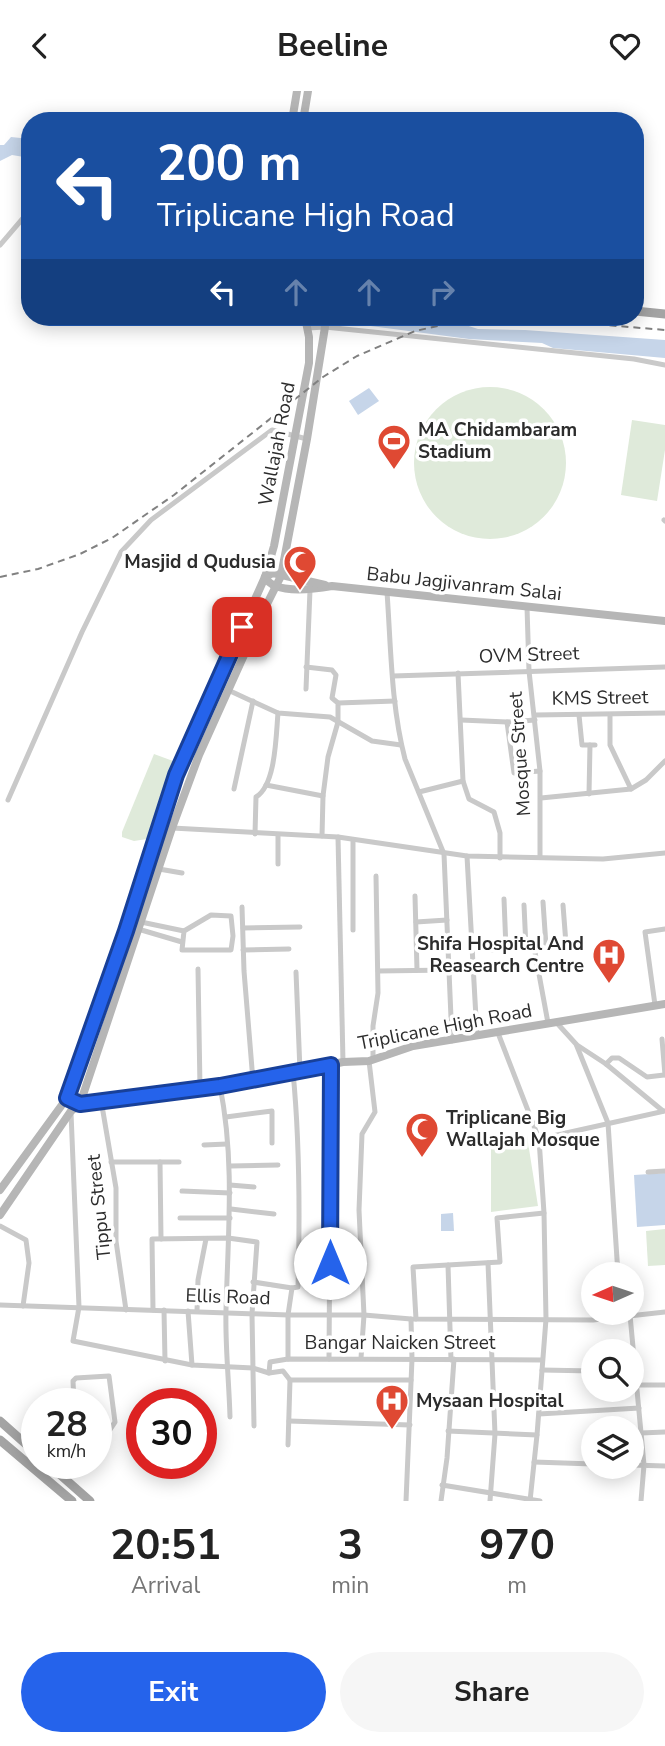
<!DOCTYPE html>
<style>
:root{--surface:#fff;--page:#f6f6f6;--text:#222;--muted:#767676;--accent:#2563eb}
body{margin:0;font-family:"Nunito Sans",sans-serif;background:var(--page);color:var(--text);height:100vh;display:flex;flex-direction:column;font-size:26px;white-space:nowrap}
*{box-sizing:border-box;margin:0}
p{font-size:23px;color:var(--muted)}
.icon{flex:none;width:38px;height:38px;fill:none;stroke:currentColor;stroke-width:2;stroke-linecap:round;stroke-linejoin:round}
.map{position:relative;height:1410px;overflow:hidden}
.sheet{display:flex;flex-direction:column;background:var(--surface);flex:1}
.sheet>*{flex:none}
.banner{position:absolute;left:21px;top:21px;width:623px;height:214px;border-radius:28px;box-shadow:0 4px 18px #0003;background:#1a4fa0;color:#fff;overflow:hidden}
.needle{width:46px;rotate:267deg}
.controls{position:absolute;left:581px;top:1171px;display:grid;gap:14px}
.controls a{display:grid;place-items:center;width:63px;height:63px;border-radius:50%;background:var(--surface);box-shadow:0 4px 18px #0003;font-size:35px}
.speed{position:absolute;left:21px;top:1297px;display:flex;gap:14px;font-size:35px;font-weight:700;text-align:center}
.speed>*{display:grid;place-content:center;width:91px;height:91px;border-radius:50%;background:var(--surface);box-shadow:0 4px 18px #0003;line-height:1}
.speed small{font-size:18px;font-weight:400}
.speed .limit{border:10px solid #d22;background:#fff;color:#111}
.pin{position:absolute;display:grid;place-items:center;width:60px;height:60px;color:#fff;margin:-30px;border-radius:14px;box-shadow:0 4px 10px #0006}
.me{position:absolute;width:77px;margin:-38px;rotate:0deg;stroke-linejoin:round;filter:drop-shadow(0 0 5px #0008)}
.turn{display:flex;align-items:center;gap:24px;height:147px;padding:0 21px;font-size:32px}
.turn .icon{width:91px;height:91px;stroke-width:2.5}
.turn b{display:block;font-size:49px;line-height:60px}
.lanes{display:flex;align-items:center;height:66px;padding:0 21px;background:#0003;justify-content:center;gap:35px;direction:ltr}
.lanes .off{opacity:.35}
.eta{display:flex;justify-content:space-evenly;align-items:center;height:119px;text-align:center}
.eta b{font-size:42px;font-weight:700;line-height:49px}
.primary-button{display:flex;gap:14px;margin-top:auto;padding:14px 21px}
.primary-button a{flex:1;height:80px;border-radius:42px;background:var(--accent);color:#fff;font-size:28px;font-weight:700;line-height:80px;text-align:center}
.primary-button a+a{background:var(--page);color:var(--text)}
header{display:flex;justify-content:space-between;align-items:center;height:91px;padding:0 21px;background:var(--surface);font-size:32px;font-weight:700}
.map>svg:first-child{display:block}
.green{fill:#dfeada}
.water{fill:#c6d5e9}
.lines{fill:none;stroke-linecap:round;stroke-linejoin:round}
.street{stroke:#c9c9c9;stroke-width:5}
.secondary{stroke:#b6b6b6;stroke-width:8}
.primary{stroke:#a4a4a4;stroke-width:9}
.rail{stroke:#818181;stroke-width:2;stroke-dasharray:7 5;stroke-linecap:butt}
.route-casing{stroke:#184099;stroke-width:18}
.route{stroke:#2563eb;stroke-width:12}
.labels{text-anchor:middle;dominant-baseline:central;stroke-width:7;stroke-linejoin:round;paint-order:stroke}
.poi-label{font-size:19px;font-weight:bold;fill:#2c2c2c;stroke:#fff;text-anchor:start}
.street-label{font-size:19px;fill:#2c2c2c;stroke:#fff}
</style>
<header><svg class="icon" aria-label="back" viewBox="0 0 24 24"><path d="M15 5l-7 7 7 7"/></svg>Beeline<svg class="icon" aria-label="heart" viewBox="0 0 24 24"><path d="M12 20l-8-8c-3-5 5-10 8-4 3-6 11-1 8 4z"/></svg></header>
<div class="map">
<svg width="665" height="1410" viewBox="0 0 665 1410">
<rect width="100%" height="100%" fill="#fff"/>
<g class="green">
<circle cx="490" cy="372" r="76"/>
<polygon points="632,329 665,334 665,359 657,410 621,404"/>
<polygon points="154,663 173,670 147,748 134,750 122,746 122,741"/>
<polygon points="527,1045 538,1115 491,1121 491,1058"/>
<polygon points="665,1138 665,1174 648,1175 646,1140"/>
</g>
<g class="water">
<polygon points="11,46 30,48 30,67 12,64 0,70 0,54 4,54"/>
<polygon points="334,226 441,226 478,238 525,239 665,249 665,267 553,257 542,252 469,248 348,232"/>
<polygon points="369,297 379,310 358,324 349,310"/>
<polygon points="665,1082 665,1134 637,1136 634,1084"/>
<polygon points="453,1122 454,1140 441,1140 441,1123"/>
</g>
<g class="lines">
<g class="street">
<polyline points="0,154 30,119"/>
<polyline points="308,237 325,236 634,268 665,274"/>
<polyline points="664,429 665,430"/>
<path d="M387 501C391 557 391 614 405 668L444 763 452 950"/>
<polyline points="527,516 529,580 540,680 540,766"/>
<polyline points="306,576 332,579 336,584 332,607 338,612 338,631 328,666 323,705 322,745"/>
<polyline points="458,582 463,690 469,708 494,721 500,742 500,767"/>
<polyline points="393,585 665,576"/>
<polyline points="306,598 310,499"/>
<polyline points="228,599 278,622 330,626 372,650 401,654"/>
<polyline points="338,612 395,610"/>
<polyline points="535,624 665,622"/>
<polyline points="579,624 582,654 595,654"/>
<polyline points="610,624 610,654 631,698"/>
<polyline points="461,629 507,631 535,629"/>
<polyline points="507,631 514,682 540,680"/>
<polyline points="266,694 323,705"/>
<polyline points="234,698 253,610"/>
<polyline points="419,701 463,690"/>
<polyline points="589,703 590,654"/>
<polyline points="541,707 631,698 646,689 665,670"/>
<polyline points="8,709 82,541 121,461 151,429 272,339 307,348"/>
<polyline points="172,737 338,746 467,765 603,768 665,762"/>
<path d="M255 743 256 706C276 694 276 644 278 622"/>
<polyline points="278,744 278,773"/>
<polyline points="338,746 343,971"/>
<polyline points="467,765 477,945"/>
<polyline points="159,778 182,782"/>
<polyline points="415,805 417,879"/>
<polyline points="504,808 506,858"/>
<polyline points="543,811 546,855"/>
<polyline points="524,814 526,857"/>
<polyline points="242,816 244,880 253,990"/>
<polyline points="141,831 184,840 211,824 231,825 233,845 231,859 182,859 184,840"/>
<polyline points="416,831 447,829"/>
<polyline points="243,837 300,836"/>
<polyline points="138,838 182,851"/>
<polyline points="353,839 353,750"/>
<polyline points="534,856 548,932"/>
<polyline points="243,859 289,858"/>
<polyline points="490,859 566,853 563,814"/>
<polyline points="198,878 200,997"/>
<polyline points="378,880 450,879"/>
<polyline points="296,881 300,980"/>
<polyline points="655,914 645,841 665,838"/>
<polyline points="556,931 576,953 608,1032 618,1183"/>
<polyline points="498,942 539,1048 544,1122 546,1228 537,1344 530,1410"/>
<polyline points="662,948 665,984"/>
<polyline points="577,954 606,973 663,1020"/>
<polyline points="373,968 373,935 378,902 376,785"/>
<polyline points="606,973 612,967 619,967 647,986 664,984"/>
<path d="M220 995C235 1070 228 1142 226 1219 225 1254 229 1290 230 1326"/>
<polyline points="101,1009 116,1097 116,1150 126,1219"/>
<polyline points="71,1022 79,1216 73,1250 192,1274 253,1277 269,1282 283,1280 290,1289 288,1354"/>
<polyline points="226,1026 272,1020 272,1052"/>
<polyline points="539,1048 665,1020"/>
<polyline points="204,1054 227,1053"/>
<polyline points="111,1071 179,1071"/>
<polyline points="160,1071 161,1148"/>
<polyline points="230,1075 278,1074"/>
<polyline points="648,1081 665,1080"/>
<polyline points="230,1094 254,1096"/>
<polyline points="182,1100 230,1102"/>
<polyline points="231,1118 274,1123"/>
<polyline points="180,1127 230,1127"/>
<polyline points="0,1135 26,1149 29,1172 23,1215"/>
<polyline points="488,1172 495,1343 490,1410"/>
<polyline points="448,1174 451,1269"/>
<polyline points="253,1191 292,1197"/>
<polyline points="0,1214 288,1224 364,1224 411,1228 593,1229 665,1221"/>
<polyline points="153,1219 152,1148 228,1147 257,1151 252,1223 254,1335"/>
<polyline points="164,1219 165,1270"/>
<polyline points="188,1220 192,1274"/>
<polyline points="197,1220 198,1189 206,1148"/>
<polyline points="630,1224 644,1374 641,1410"/>
<polyline points="416,1228 413,1176 500,1171 497,1127 544,1122"/>
<polyline points="361,1267 364,1224 359,1119 362,1043 375,1021 369,970"/>
<path d="M288 1268V1224L292 1197 298 1196C300 1124 300 1053 293 981"/>
<polyline points="329,1268 331,974"/>
<polyline points="542,1279 593,1280"/>
<polyline points="269,1282 270,1271 288,1268 542,1269"/>
<polyline points="290,1289 411,1289"/>
<polyline points="637,1294 665,1294"/>
<polyline points="74,1312 73,1290 76,1287 109,1285 115,1331 109,1340 96,1343"/>
<polyline points="539,1323 639,1317"/>
<polyline points="289,1330 410,1334"/>
<polyline points="448,1340 537,1344"/>
<polyline points="641,1342 665,1341"/>
<polyline points="534,1371 593,1373"/>
<polyline points="632,1374 665,1375"/>
<polyline points="63,1385 71,1372"/>
<polyline points="442,1394 540,1410"/>
<polyline points="406,1410 412,1268 411,1228"/>
<polyline points="441,1410 447,1367 454,1268"/>
</g>
<g class="secondary">
<polyline points="292,30 297,0"/>
<polyline points="303,30 308,0"/>
<path d="M265 486C274 504 315 498 332 495L665 530"/>
<polyline points="265,486 273,482 325,494"/>
<polyline points="67,1007 80,1013 253,990 343,971 369,970 413,955 665,913"/>
<polyline points="0,1099 67,1007 126,840 176,684 265,486 274,455 309,272 309,246 305,226"/>
<polyline points="0,1124 71,1020 80,1013 172,737 199,664 267,513 281,485 307,348 325,236 323,226"/>
</g>
<g class="primary">
<polyline points="635,220 665,223"/>
<polyline points="0,1330 37,1363"/>
<polyline points="0,1349 72,1410"/>
<polyline points="47,1372 90,1410"/>
</g>
<polyline class="rail" points="0,486 38,478 80,463 112,447 174,404 323,286 357,265 415,240 475,227 522,227 665,239"/>
</g>
<g class="lines">
<defs>
<polyline id="route" points="242,536 176,684 126,840 67,1007 80,1013 220,995 331,974 330,1172"/>
</defs>
<use href="#route" class="route-casing"/>
<use href="#route" class="route"/>
</g>
<defs>
<symbol id="stadium-pin" viewBox="-11 -11 22 30"><path d="M0 17L-7.5 6A9.5 9.5 0 1 1 7.5 6Z" fill="#df4933" stroke="#fff"/><path d="M0-5a6.5 5 0 1 0 0 10a6.5 5 0 1 0 0-10ZM-3.5-1.8h7v3.6h-7Z" fill="#fff"/></symbol>
<symbol id="mosque-pin" viewBox="-11 -11 22 30"><path d="M0 17L-7.5 6A9.5 9.5 0 1 1 7.5 6Z" fill="#df4933" stroke="#fff"/><path d="M3.5-4.9A6 6 0 1 0 3.5 4.9A5 5 0 1 1 3.5-4.9Z" fill="#fff"/></symbol>
<symbol id="hospital-pin" viewBox="-11 -11 22 30"><path d="M0 17L-7.5 6A9.5 9.5 0 1 1 7.5 6Z" fill="#df4933" stroke="#fff"/><path d="M-5-5h3v3.5h4V-5h3V5h-3V1.5h-4V5h-3Z" fill="#fff"/></symbol>
</defs>
<g fill-rule="evenodd">
<use href="#stadium-pin" x="375" y="331" width="38" height="52"/>
<use href="#mosque-pin" x="281" y="452" width="38" height="52"/>
<use href="#hospital-pin" x="590" y="845" width="38" height="52"/>
<use href="#mosque-pin" x="403" y="1019" width="38" height="52"/>
<use href="#hospital-pin" x="373" y="1291" width="38" height="52"/>
</g>
<g class="labels">
<g class="poi-label">
<text x="418" y="339">MA Chidambaram<tspan x="418" dy="22">Stadium</tspan></text>
<text x="276" y="471" text-anchor="end">Masjid d Qudusia</text>
<text x="584" y="853" text-anchor="end">Shifa Hospital And<tspan x="584" dy="22">Reasearch Centre</tspan></text>
<text x="446" y="1027">Triplicane Big<tspan x="446" dy="22">Wallajah Mosque</tspan></text>
<text x="416" y="1310">Mysaan Hospital</text>
</g>
<g class="street-label">
<text transform="translate(277 353) rotate(-79)">Wallajah Road</text>
<text transform="translate(464 493) rotate(6)">Babu Jagjivanram Salai</text>
<text transform="translate(529 564) rotate(-2)">OVM Street</text>
<text transform="translate(600 607) rotate(-1)">KMS Street</text>
<text transform="translate(520 663) rotate(-94)">Mosque Street</text>
<text transform="translate(445 936) rotate(-11)">Triplicane High Road</text>
<text transform="translate(99 1116) rotate(-96)">Tippu Street</text>
<text transform="translate(228 1206) rotate(2)">Ellis Road</text>
<text x="400" y="1252">Bangar Naicken Street</text>
</g>
</g>
</svg>
<div class="controls">
<a><svg class="needle" viewBox="-14 -14 28 28"><path d="M0-13l5 13h-10z" fill="#e53935"/><path d="M0 13l5-13h-10z" fill="#767676"/></svg></a>
<a><svg class="icon" aria-label="search" viewBox="0 0 24 24"><circle cx="10" cy="10" r="6"/><path d="M15 15l6 6"/></svg></a>
<a><svg class="icon" aria-label="layers" viewBox="0 0 24 24"><path d="M12 4l9 5-9 5-9-5zM3 14l9 5 9-5"/></svg></a>
</div>
<div class="speed"><div>28<small>km/h</small></div><div class="limit">30</div></div>
<div class="pin" style="left:242px;top:536px;background:#d93025"><svg class="icon" aria-label="arrive" viewBox="0 0 24 24"><path d="M6 21V4h12l-3 4 3 4H6"/></svg></div>
<svg class="me" style="left:330px;top:1172px" viewBox="-20 -20 40 40"><circle r="19" fill="#fff"/><path d="M0-13L10 11 0 6-10 11z" fill="#2563eb"/></svg>
<div class="banner">
<div class="turn"><svg class="icon" aria-label="left" viewBox="0 0 24 24"><path d="M17 20v-9H6M10 6l-5 5 5 5"/></svg><div><b>200 m</b>Triplicane High Road</div></div>
<div class="lanes"><svg class="icon" aria-label="left" viewBox="0 0 24 24"><path d="M17 20v-9H6M10 6l-5 5 5 5"/></svg><svg class="icon off" aria-label="ahead" viewBox="0 0 24 24"><path d="M12 20V5M6 11l6-6 6 6"/></svg><svg class="icon off" aria-label="ahead" viewBox="0 0 24 24"><path d="M12 20V5M6 11l6-6 6 6"/></svg><svg class="icon off" aria-label="right" viewBox="0 0 24 24"><path d="M7 20v-9h11M14 6l5 5-5 5"/></svg></div>
</div>
</div>
<section class="sheet">
<div class="eta">
<div><b>20:51</b><p>Arrival</p></div>
<div><b>3</b><p>min</p></div>
<div><b>970</b><p>m</p></div>
</div>
<div class="primary-button"><a>Exit</a><a>Share</a></div>
</section>
